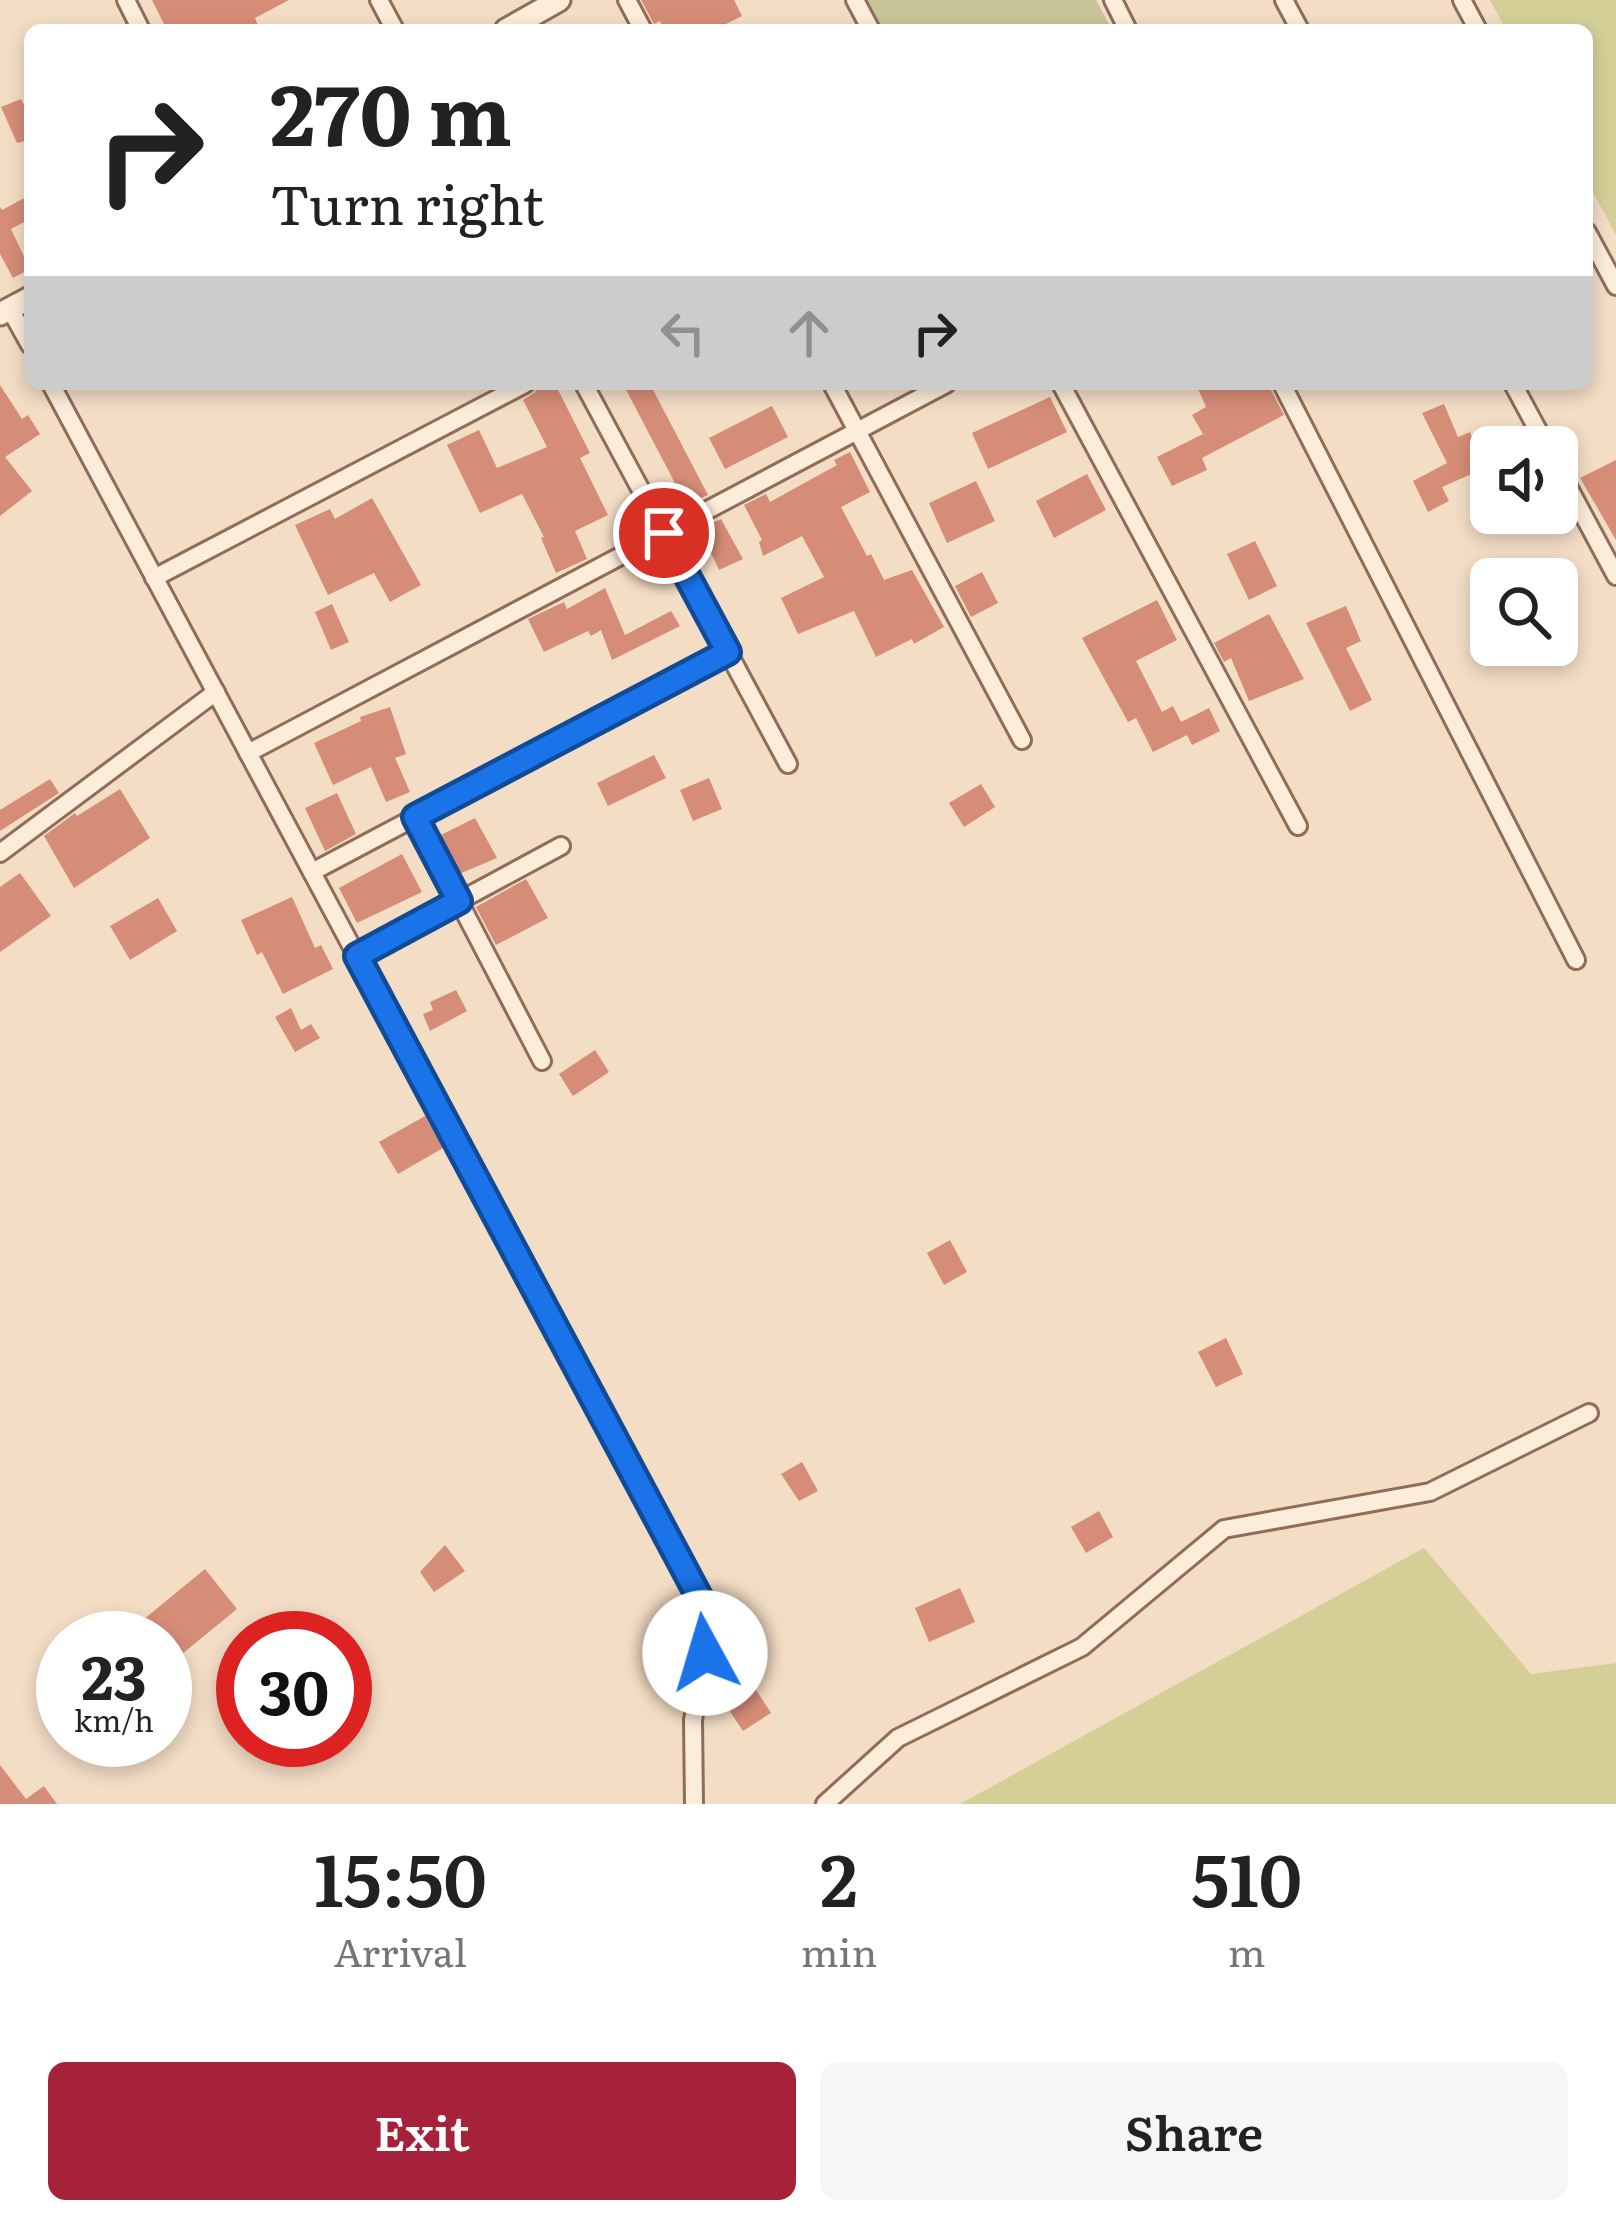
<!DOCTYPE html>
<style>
:root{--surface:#fff;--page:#f6f6f6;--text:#222;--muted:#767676;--accent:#a6223b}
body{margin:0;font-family:Literata,serif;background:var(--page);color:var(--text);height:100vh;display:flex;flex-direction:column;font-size:45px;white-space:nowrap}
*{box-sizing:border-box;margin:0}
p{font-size:39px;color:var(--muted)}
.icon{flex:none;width:66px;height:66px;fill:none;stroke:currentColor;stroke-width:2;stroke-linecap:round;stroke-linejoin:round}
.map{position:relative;height:1804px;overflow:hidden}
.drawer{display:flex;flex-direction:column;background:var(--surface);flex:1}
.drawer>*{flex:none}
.hud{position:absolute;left:24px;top:24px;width:1569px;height:366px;border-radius:18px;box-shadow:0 6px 18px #0003;background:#fff;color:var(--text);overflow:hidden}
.fabs{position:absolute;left:1470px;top:426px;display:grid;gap:24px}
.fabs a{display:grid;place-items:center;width:108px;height:108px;border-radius:18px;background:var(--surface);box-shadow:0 6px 18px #0003;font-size:60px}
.speed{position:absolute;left:36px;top:1611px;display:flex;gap:24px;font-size:60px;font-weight:700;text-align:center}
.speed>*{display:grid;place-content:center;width:156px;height:156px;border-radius:50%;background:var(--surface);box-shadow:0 6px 18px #0003;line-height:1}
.speed small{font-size:30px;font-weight:400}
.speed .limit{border:18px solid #d22;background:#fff;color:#111}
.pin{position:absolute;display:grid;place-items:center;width:102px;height:102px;color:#fff;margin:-51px;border:6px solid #fff;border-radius:50%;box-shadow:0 3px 12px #0007}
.me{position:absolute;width:132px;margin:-66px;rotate:354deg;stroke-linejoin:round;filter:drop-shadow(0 0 9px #0008)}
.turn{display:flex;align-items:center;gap:42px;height:252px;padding:0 48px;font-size:54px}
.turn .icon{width:156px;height:156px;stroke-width:2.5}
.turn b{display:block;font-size:84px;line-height:102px}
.lanes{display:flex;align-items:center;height:114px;padding:0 48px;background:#0003;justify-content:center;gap:60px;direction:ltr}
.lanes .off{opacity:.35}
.eta{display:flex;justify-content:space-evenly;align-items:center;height:204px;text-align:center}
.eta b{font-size:72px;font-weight:600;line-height:84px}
.button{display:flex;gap:24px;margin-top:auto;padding:24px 48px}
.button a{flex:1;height:138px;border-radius:18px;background:var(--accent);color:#fff;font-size:48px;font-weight:600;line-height:138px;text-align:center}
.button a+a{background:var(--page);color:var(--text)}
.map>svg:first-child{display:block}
.green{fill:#d3cf97}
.cemetery{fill:#c7c497}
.building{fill:#d58d77}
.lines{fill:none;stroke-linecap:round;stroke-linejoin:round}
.minor-casing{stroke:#906c59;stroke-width:22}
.tertiary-casing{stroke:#906c59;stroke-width:27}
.minor{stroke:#fcecda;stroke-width:16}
.tertiary{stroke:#fcecda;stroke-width:21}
.route-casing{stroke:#114b97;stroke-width:30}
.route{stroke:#1a73e8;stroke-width:21}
</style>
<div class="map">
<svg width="1616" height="1804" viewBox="0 0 1616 1804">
<rect width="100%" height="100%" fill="#f3ddc5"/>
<g class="green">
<polygon points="1490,0 1616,0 1616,235 1587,181 1587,30 1506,30"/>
<polygon points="1424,1548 1531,1674 1616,1663 1616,1804 960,1804"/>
</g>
<polygon class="cemetery" points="867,0 1096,0 1112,30 883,30"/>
<g class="building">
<polygon points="152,0 289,0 255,18 260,30 167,30"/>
<polygon points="641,0 734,0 742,16 714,30 664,30 660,21 654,24"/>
<polygon points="21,99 30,117 30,140 17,143 1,107"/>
<polygon points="30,195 30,219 11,229 30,269 13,278 0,254 0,207 2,210"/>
<polygon points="538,384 555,384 590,453 580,458 608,515 575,531 587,559 556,573 541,538 544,537 522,494 480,513 447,445 479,430 497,468 547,447 523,400 535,392"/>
<polygon points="623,384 650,384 708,495 686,504"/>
<polygon points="1196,384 1268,384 1284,415 1202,458 1207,470 1172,486 1157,457 1203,434 1192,415 1206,407"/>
<polygon points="0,385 22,419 28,415 40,434 5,457 32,491 0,516"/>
<polygon points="1050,397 1067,432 988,469 972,433"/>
<polygon points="1444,404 1458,437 1470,432 1485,468 1442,487 1449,501 1428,512 1413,481 1447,463 1422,413"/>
<polygon points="772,406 788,437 725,469 709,438"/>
<polygon points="850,452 870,492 841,507 867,556 871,554 884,580 912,570 944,627 914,644 912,639 876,657 854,611 798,634 781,598 824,577 802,536 763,556 759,542 762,540 744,505 766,494 770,502 837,465 834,460"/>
<polygon points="1616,460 1616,540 1580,478"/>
<polygon points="1087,474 1106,510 1054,538 1036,501"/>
<polygon points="976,481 995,521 947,543 929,503"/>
<polygon points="372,498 421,585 390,602 374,573 328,595 295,525 330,509 335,519"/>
<polygon points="721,519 743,559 719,570 700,529"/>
<polygon points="1255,541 1277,586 1249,600 1227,554"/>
<polygon points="982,572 998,603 971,617 955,586"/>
<polygon points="605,588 625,635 671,611 680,626 612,660 601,630 591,636 588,631 544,652 528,619 564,602 567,609"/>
<polygon points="1157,600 1177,640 1136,661 1162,712 1173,706 1181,722 1209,708 1220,731 1192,745 1187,735 1153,752 1136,718 1128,722 1082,638"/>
<polygon points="332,604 349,642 331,650 315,612"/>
<polygon points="1346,606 1361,641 1346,648 1372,700 1350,711 1306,623"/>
<polygon points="1269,614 1304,679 1249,701 1231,658 1224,662 1214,643"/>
<polygon points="390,707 406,754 395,758 410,792 386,802 371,767 333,785 314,743 361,721 360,717"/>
<polygon points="654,755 666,778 608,806 597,783"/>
<polygon points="709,778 722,809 693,821 680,790"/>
<polygon points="50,779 59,793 0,831 0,810"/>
<polygon points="981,784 995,807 964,827 949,803"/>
<polygon points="120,789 150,838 74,888 44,836 75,813 77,816"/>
<polygon points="337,793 356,834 325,851 305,808"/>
<polygon points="475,818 497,858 459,874 439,836"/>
<polygon points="402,854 422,892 357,923 339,888"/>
<polygon points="20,873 51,916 0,952 0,887"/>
<polygon points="526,879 548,918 496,945 476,907"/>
<polygon points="292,897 315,948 321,945 333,969 283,994 262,952 257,955 241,920"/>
<polygon points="158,898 177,931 130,960 110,926"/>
<polygon points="456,990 467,1011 430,1031 423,1014 433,1010 430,1002"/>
<polygon points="291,1008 301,1030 311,1024 320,1038 295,1052 275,1017"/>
<polygon points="595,1050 609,1072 573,1096 559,1074"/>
<polygon points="425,1116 443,1148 398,1174 379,1142"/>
<polygon points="950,1240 967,1272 944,1285 927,1253"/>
<polygon points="1226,1338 1243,1374 1216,1387 1198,1352"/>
<polygon points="802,1462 818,1491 799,1501 781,1474"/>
<polygon points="1099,1511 1113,1537 1086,1553 1071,1527"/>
<polygon points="445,1545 465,1571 434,1592 420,1572"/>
<polygon points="205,1569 237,1609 165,1668 165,1638 121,1638"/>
<polygon points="960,1588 975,1622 929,1642 915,1608"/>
<polygon points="749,1679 771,1713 743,1731 721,1698"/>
<polygon points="0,1765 26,1799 44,1786 57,1804 0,1804"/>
</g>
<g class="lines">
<defs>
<g id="minor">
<polyline points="126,0 141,30"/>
<polyline points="379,0 395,30"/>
<polyline points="627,0 643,30"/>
<polyline points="855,0 871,30"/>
<polyline points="1113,0 1128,30"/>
<polyline points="1284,0 1300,30"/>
<polyline points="1462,0 1478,30"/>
<polyline points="1587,232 1616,286"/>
<polyline points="10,309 30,345"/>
<polyline points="51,384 711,1619 693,1720 694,1804"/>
<polyline points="584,384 788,764"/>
<polyline points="832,384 1022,740"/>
<polyline points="1061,384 1298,826"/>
<polyline points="1282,384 1576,960"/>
<polyline points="1513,384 1547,447"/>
<polyline points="1557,466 1616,576"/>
<polyline points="154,578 525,384"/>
<polyline points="248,753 946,384"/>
<polyline points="415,817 542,1061"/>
<polyline points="0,853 216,692"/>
<polyline points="312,872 728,652"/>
<polyline points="357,956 561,846"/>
<polyline points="825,1804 898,1738 1082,1647 1224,1529 1430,1492 1589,1413"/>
</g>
<g id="tertiary">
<polyline points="506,30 559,0"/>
<polyline points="0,314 30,298"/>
</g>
</defs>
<use href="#minor" class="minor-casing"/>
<use href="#tertiary" class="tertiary-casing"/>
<use href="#minor" class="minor"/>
<use href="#tertiary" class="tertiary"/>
</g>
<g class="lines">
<defs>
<polyline id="route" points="664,533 728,652 415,817 459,901 357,956 711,1619 705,1653"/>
</defs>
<use href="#route" class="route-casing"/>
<use href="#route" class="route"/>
</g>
</svg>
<div class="fabs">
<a><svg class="icon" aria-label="sound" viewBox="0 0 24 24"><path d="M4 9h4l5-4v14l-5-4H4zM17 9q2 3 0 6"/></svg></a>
<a><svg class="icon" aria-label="search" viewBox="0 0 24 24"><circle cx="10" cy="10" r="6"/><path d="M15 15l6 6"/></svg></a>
</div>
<div class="speed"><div>23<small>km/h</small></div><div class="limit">30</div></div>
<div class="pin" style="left:664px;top:533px;background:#d93025"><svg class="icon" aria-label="arrive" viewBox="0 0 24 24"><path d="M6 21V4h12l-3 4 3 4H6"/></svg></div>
<svg class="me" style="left:705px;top:1653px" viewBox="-20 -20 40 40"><circle r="19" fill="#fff"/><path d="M0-13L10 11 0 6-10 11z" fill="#1a73e8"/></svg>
<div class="hud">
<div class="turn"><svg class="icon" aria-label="right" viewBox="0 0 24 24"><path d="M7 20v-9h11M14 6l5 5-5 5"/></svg><div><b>270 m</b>Turn right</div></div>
<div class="lanes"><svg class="icon off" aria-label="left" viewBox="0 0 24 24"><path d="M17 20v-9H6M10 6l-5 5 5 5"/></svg><svg class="icon off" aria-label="ahead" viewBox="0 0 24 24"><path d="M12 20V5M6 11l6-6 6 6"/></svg><svg class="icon" aria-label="right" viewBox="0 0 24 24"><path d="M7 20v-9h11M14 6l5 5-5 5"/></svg></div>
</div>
</div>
<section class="drawer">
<div class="eta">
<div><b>15:50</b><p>Arrival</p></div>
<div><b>2</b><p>min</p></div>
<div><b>510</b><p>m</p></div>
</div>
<div class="button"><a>Exit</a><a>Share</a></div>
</section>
